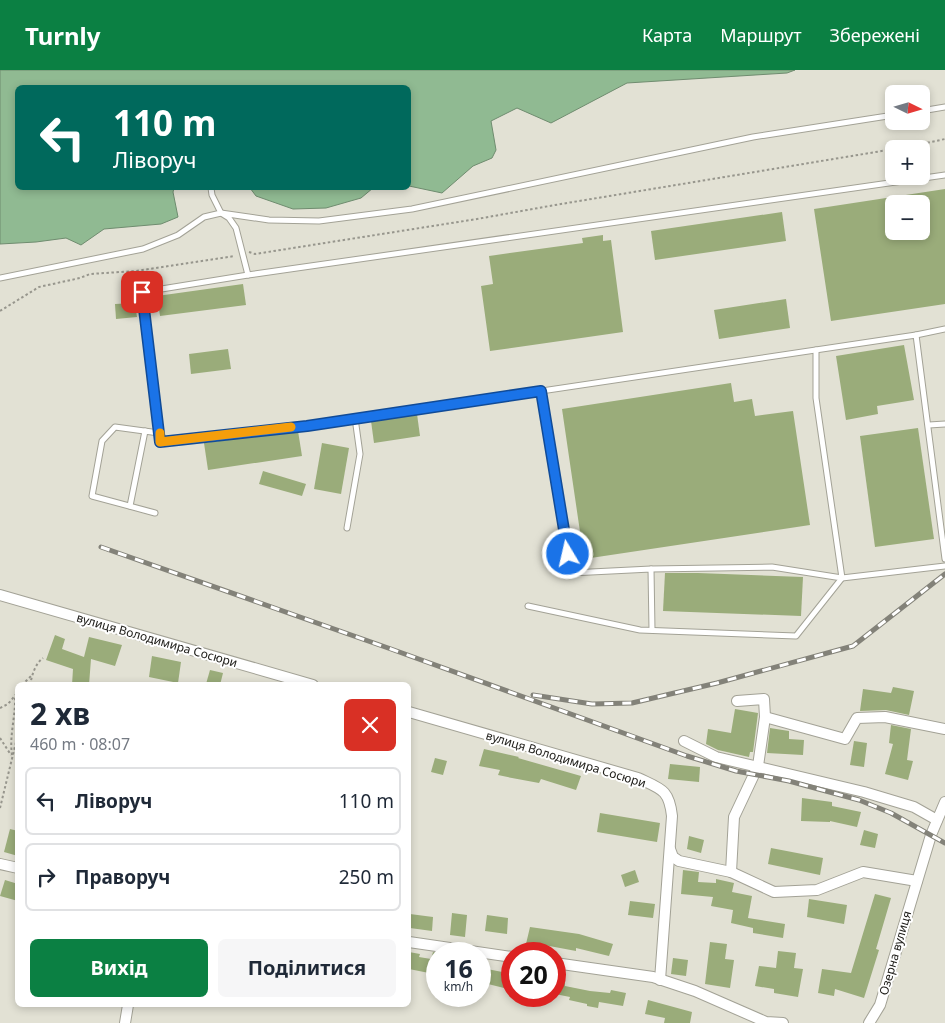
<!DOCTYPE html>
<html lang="uk">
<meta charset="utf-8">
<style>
:root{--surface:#fff;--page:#f6f6f7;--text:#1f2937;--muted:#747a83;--line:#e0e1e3;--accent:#0b8043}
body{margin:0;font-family:"Noto Sans",sans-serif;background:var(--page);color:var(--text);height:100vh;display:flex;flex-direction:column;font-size:19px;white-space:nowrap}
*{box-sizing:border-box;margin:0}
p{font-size:16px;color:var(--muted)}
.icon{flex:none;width:28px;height:28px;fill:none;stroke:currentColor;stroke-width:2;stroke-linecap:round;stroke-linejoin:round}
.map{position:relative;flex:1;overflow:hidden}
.sheet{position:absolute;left:15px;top:612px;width:396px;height:325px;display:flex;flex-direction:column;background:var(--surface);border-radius:8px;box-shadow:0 2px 8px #0003}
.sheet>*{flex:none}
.hud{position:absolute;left:15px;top:15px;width:396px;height:105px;border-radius:8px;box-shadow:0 2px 8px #0003;background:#00695c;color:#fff;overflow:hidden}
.needle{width:32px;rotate:95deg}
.buttons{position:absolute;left:885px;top:15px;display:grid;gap:10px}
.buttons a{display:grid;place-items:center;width:45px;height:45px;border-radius:8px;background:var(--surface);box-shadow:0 2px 8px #0003;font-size:25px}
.speed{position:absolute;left:426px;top:872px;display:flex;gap:10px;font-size:25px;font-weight:700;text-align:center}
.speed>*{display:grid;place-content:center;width:65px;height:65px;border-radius:50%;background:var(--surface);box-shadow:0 2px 8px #0003;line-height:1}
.speed small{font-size:12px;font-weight:400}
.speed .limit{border:8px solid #d22;background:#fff;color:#111}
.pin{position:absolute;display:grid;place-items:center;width:42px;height:42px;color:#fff;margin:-21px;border-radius:10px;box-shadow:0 2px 8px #0006}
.me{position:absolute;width:55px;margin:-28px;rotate:351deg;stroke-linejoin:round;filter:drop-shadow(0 0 4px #0008)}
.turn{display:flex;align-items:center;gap:18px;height:105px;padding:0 15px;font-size:22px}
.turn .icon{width:65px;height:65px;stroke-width:2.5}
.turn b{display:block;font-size:35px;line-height:42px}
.round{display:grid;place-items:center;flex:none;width:52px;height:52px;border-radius:8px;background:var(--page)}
.summary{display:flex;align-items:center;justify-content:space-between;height:85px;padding:0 15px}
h1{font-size:30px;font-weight:700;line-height:38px}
.action{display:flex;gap:10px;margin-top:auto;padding:10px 15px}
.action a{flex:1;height:58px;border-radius:8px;background:var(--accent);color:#fff;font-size:20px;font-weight:700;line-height:58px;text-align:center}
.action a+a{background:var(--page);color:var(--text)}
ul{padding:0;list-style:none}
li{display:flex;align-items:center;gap:15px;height:68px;margin:0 10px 8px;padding:0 5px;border:2px solid var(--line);border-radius:8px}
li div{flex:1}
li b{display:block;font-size:19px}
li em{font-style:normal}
header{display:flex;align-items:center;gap:30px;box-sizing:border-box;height:70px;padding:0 25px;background:var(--accent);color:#fff}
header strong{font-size:24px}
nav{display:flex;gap:28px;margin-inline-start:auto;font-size:18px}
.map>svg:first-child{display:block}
.water{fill:#90ba92;stroke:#6f8c6f}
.building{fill:#9aac7a;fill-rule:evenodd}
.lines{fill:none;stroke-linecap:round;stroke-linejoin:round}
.service-casing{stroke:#a3a296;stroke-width:7}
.minor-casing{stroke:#a3a296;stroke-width:12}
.path{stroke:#97968d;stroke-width:2;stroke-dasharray:2.5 2.5;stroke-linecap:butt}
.service{stroke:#fff;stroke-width:5}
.minor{stroke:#fff;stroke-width:10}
.rail-casing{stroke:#838279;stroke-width:5}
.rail{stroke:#fff;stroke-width:3;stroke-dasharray:9;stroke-linecap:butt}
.route-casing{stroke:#114b97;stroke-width:12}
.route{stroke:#1a73e8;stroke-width:9}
.slow{stroke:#f59e0b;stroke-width:9}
.labels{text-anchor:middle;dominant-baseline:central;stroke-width:4;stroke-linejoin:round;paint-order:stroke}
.street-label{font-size:12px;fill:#21201c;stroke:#fff}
</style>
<header>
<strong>Turnly</strong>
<nav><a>Карта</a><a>Маршрут</a><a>Збережені</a></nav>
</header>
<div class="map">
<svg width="945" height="953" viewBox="0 0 945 953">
<rect width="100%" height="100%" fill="#e2e1d4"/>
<g class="water">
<polygon points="0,0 795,0 787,3 627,13 551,53 517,38 491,51 496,80 492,88 473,96 442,123 409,116 409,18 18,18 18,118 174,118 173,122 178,147 161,154 104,159 81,175 66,168 36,172 0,174"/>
<polygon points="250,118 373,118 361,128 326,138 293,139 256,126"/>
</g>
<g class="building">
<path d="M945 119V234L831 251 814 139ZM894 134H921V161H894Z"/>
<polygon points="782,142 786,171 655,190 651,161"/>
<polygon points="603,165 603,171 611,170 623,262 490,281 481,216 493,214 489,186 583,173 582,168"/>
<polygon points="243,214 246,235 160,246 157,226"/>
<polygon points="786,229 790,258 719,269 714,240"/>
<polygon points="135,233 137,247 116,249 115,234"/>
<polygon points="904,275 914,330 877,336 878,344 846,350 836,286"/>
<polygon points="228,279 231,299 191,304 189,284"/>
<polygon points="731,313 734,332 752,329 755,346 793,341 810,455 584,489 562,339"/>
<polygon points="417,344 420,366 374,373 371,351"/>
<polygon points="918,358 934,469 875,477 860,366"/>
<polygon points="298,361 302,386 208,400 204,373"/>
<polygon points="322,373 349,378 341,424 314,419"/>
<polygon points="263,401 306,414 302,426 259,414"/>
<polygon points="665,503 698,503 803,507 801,546 663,541"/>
<polygon points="55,565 65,569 62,579 84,587 89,567 122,575 115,596 91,589 89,615 72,615 73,599 46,590"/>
<polygon points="152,586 181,592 178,613 149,607"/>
<polygon points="210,600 223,603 220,615 206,614"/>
<polygon points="893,617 914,621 909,645 886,640 860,641 863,619 891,623"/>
<polygon points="735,639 758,643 753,682 750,682 749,687 718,680 706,674 708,659 731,663"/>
<polygon points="891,655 911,659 907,690 913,691 908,710 885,704 893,674 889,673"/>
<polygon points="770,658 789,661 789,669 804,670 803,685 767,683"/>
<polygon points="854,671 867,673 864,697 850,695"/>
<polygon points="484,679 519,687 518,688 581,706 576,720 541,709 539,713 512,708 498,705 500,700 479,696"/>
<polygon points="435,688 447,691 443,705 431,702"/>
<polygon points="670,694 700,697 699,712 668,709"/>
<polygon points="802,728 832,732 832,736 861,742 857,757 830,751 830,752 801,751"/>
<polygon points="600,743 660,753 657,772 597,762"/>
<polygon points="10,759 18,761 18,786 4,782"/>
<polygon points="864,760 878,764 875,778 860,775"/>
<polygon points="689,766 704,770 701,783 687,779"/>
<polygon points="771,778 823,788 820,805 768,794"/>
<polygon points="635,800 639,812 625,817 621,805"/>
<polygon points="683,800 699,802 698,812 716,813 716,809 734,813 732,822 752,826 748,848 785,854 783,868 753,863 753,858 731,853 733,840 711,836 713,827 681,824"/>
<polygon points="5,810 18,814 18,831 0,826"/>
<polygon points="875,824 891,828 876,879 879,880 864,928 835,919 834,926 818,923 822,899 851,903"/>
<polygon points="809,829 847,835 844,854 807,847"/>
<polygon points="630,831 655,834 653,848 628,845"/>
<polygon points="452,843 467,845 465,867 450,865"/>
<polygon points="410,844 433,847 432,861 410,858"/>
<polygon points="487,845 508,848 507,864 485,861"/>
<polygon points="530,857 579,864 613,874 609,886 576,878 576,881 544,875 543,877 526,874"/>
<polygon points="710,872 727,874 725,889 734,890 730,918 705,914"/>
<polygon points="778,881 796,883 794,898 803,899 798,927 774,923 774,919 755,916 759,896 776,898"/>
<polygon points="409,882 420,884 419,887 431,889 433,882 438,883 438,910 428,908 429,903 409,899"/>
<polygon points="673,888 688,890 686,906 671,904"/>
<polygon points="487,899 512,904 512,920 484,913"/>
<polygon points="555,911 565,913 565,916 590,921 610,923 611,920 626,923 623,936 599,932 598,938 587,936 587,934 569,930 570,927 555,924"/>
<polygon points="648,930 692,942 690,953 664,953 665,948 645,944"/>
</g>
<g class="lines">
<defs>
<g id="service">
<polyline points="921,41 945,37"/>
<polyline points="945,105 248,205 143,222 160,372 307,356 916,265 945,489"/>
<polyline points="211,118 212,125 221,143 229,148 236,158 248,205"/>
<polyline points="0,208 143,179 178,165 204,147 221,143 269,150 319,151 412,139 753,67 894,45"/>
<polyline points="916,265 945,259"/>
<polyline points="816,280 816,328 842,508 945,496"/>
<polyline points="541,321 571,503 651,499 652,560"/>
<polyline points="929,355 945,354"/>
<polyline points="130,436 145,361"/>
<polyline points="155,443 92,426 102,371 115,357 159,363"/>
<polyline points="347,458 360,384 355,348"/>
<polyline points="528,536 640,560 796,566 842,508 772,497 651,499"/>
</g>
<g id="minor">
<polyline points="0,525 313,615"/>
<path d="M409 642 638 708C661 719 669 719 672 746L660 910"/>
<polyline points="765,647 845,669 857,648 885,647 945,659"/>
<polyline points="684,671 716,687 864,722 914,737 937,750"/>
<polyline points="670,779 673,787 679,791 731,802 774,822 817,820 863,802 917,811"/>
<polyline points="0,794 18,798"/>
<polyline points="731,802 734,747 758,696 765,647 764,629 737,631"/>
<polyline points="409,872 512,887"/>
<polyline points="555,893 653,907 695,921 766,952 783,953"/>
<polyline points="125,953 128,935"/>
<polyline points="869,953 880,935 931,765 945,732"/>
</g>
</defs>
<use href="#service" class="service-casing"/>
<use href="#minor" class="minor-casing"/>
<g class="path">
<polyline points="898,79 945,69"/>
<polyline points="249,182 255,184 477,149 555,135 894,79"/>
<polyline points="0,241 39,217 80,208 90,204 136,201 235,186"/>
<polyline points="22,615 31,606"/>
<path d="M30 615C32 605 35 594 43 588"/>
<polyline points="0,638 8,634 18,622"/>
<polyline points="0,668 11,685"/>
<path d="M12 685C9 665 16 646 15 626"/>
<polyline points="0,738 18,664"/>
</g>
<use href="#service" class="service"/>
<use href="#minor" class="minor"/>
<defs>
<g id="rail">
<polyline points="101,477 391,579 687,686 736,701 789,711 859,730 891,743 945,773"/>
<polyline points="533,625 592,634 632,633 717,613 853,576 945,504"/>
</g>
</defs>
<use href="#rail" class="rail-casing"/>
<use href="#rail" class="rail"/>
</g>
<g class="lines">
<defs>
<polyline id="route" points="142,222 160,372 307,356 541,321 568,484"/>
</defs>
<use href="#route" class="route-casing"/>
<use href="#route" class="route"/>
<polyline class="slow" points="160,363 160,372 291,357"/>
</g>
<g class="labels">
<g class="street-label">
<text transform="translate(157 570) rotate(16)">вулиця Володимира Сосюри</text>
<text transform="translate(566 689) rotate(17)">вулиця Володимира Сосюри</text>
<text transform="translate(895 883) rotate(-74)">Озерна вулиця</text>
</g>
</g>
</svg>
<div class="buttons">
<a><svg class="needle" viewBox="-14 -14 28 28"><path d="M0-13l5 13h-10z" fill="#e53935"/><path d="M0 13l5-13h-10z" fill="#747a83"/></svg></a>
<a>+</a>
<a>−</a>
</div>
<div class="speed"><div>16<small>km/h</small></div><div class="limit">20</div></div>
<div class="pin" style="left:142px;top:222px;background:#d93025"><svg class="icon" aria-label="arrive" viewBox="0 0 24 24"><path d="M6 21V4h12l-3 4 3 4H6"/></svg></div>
<svg class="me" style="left:568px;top:484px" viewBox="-20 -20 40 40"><circle r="17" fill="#1a73e8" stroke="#fff" stroke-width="3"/><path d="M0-11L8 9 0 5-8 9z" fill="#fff"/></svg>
<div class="hud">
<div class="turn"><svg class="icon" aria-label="left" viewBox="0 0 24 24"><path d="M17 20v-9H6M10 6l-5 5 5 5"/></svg><div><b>110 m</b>Ліворуч</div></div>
</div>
<section class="sheet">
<div class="summary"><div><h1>2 хв</h1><p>460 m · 08:07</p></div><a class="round" style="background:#d93025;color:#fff"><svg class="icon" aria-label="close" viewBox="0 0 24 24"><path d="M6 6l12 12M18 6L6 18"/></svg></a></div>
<ul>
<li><svg class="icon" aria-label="left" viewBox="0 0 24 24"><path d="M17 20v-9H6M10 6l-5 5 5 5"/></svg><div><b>Ліворуч</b></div><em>110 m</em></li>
<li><svg class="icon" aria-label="right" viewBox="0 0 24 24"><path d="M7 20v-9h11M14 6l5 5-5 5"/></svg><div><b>Праворуч</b></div><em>250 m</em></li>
</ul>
<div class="action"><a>Вихід</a><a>Поділитися</a></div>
</section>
</div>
